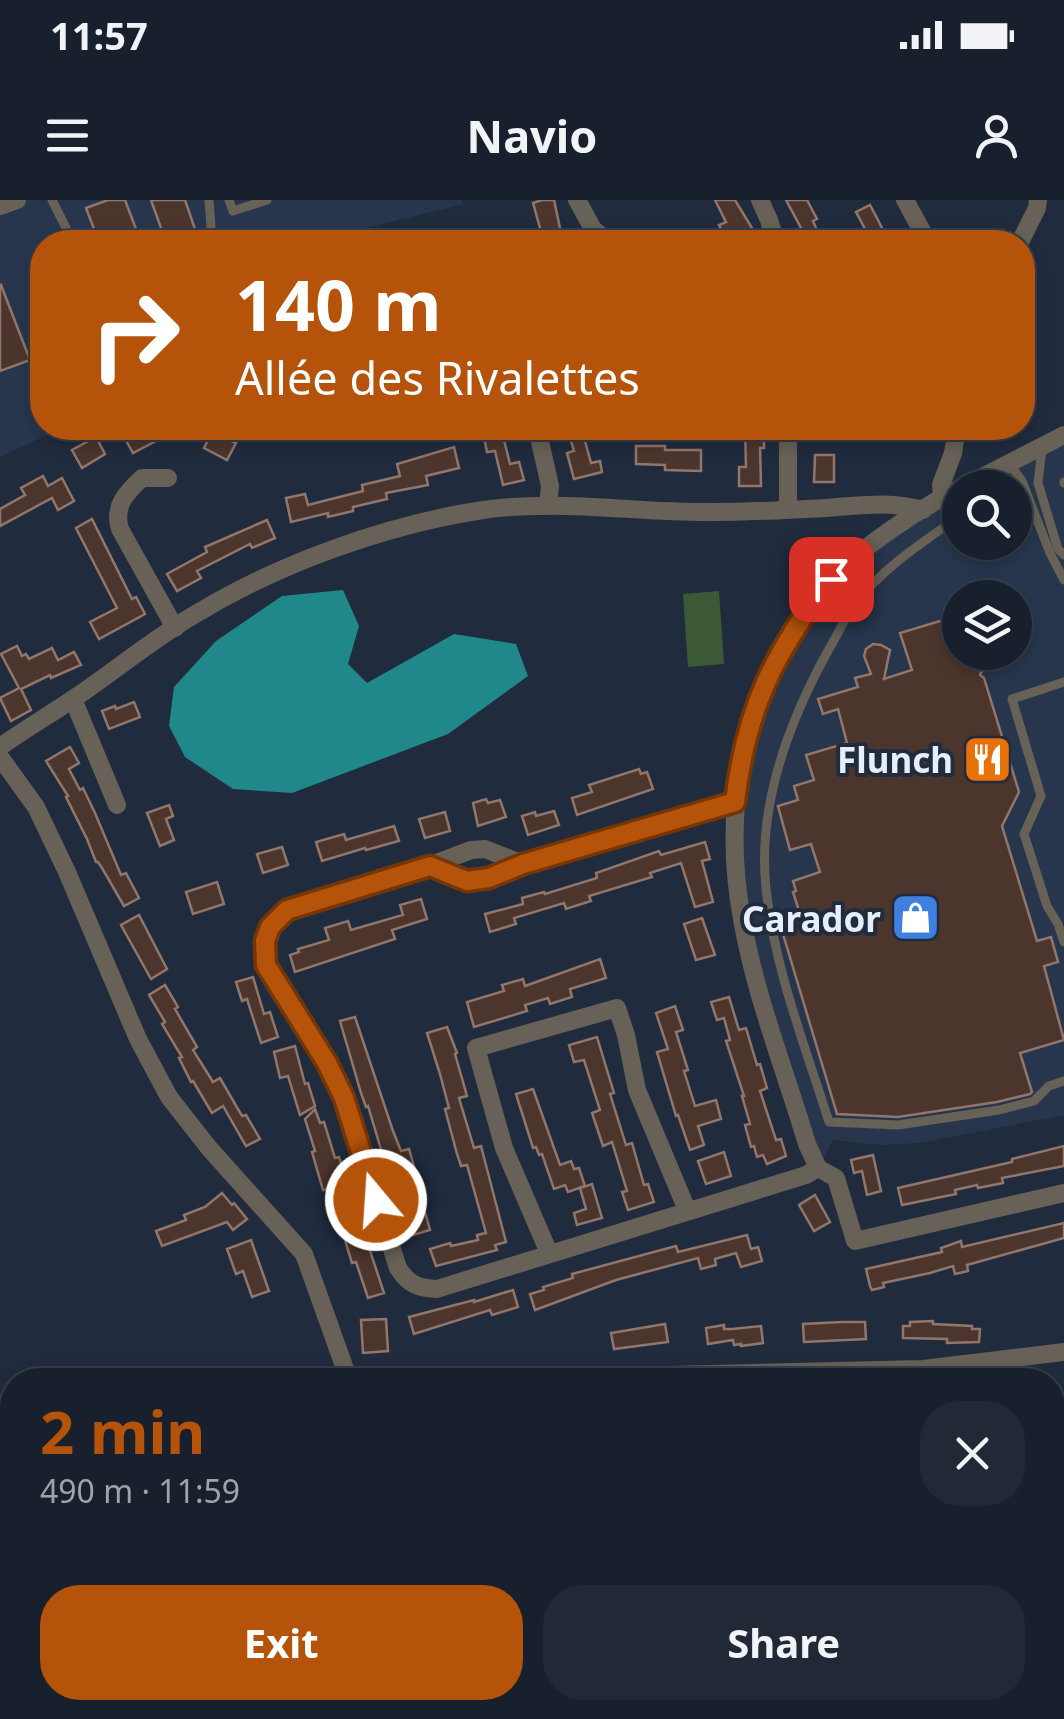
<!DOCTYPE html>
<meta charset="utf-8">
<style>
:root{--surface:#18202e;--page:#212836;--text:#f1f3f6;--muted:#9fa3aa;--line:#363e4a;--accent:#b45309}
body{margin:0;font-family:"Noto Sans",sans-serif;background:var(--page);color:var(--text);height:100vh;display:flex;flex-direction:column;font-size:38px;white-space:nowrap}
*{box-sizing:border-box;margin:0}
p{font-size:32px;color:var(--muted)}
.icon{flex:none;width:55px;height:55px;fill:none;stroke:currentColor;stroke-width:2;stroke-linecap:round;stroke-linejoin:round}
.map{position:relative;flex:1;overflow:hidden}
.sheet{position:absolute;left:0px;top:1168px;width:1065px;height:352px;display:flex;flex-direction:column;background:var(--surface);border-radius:40px 40px 0 0;box-shadow:0 5px 15px #0003,0 0 0 2px var(--line)}
.sheet>*{flex:none}
.banner{position:absolute;left:30px;top:30px;width:1005px;height:210px;border-radius:40px;box-shadow:0 5px 15px #0003,0 0 0 2px var(--line);background:#b45309;color:#fff;overflow:hidden}
.tools{position:absolute;left:942px;top:270px;display:grid;gap:20px}
.tools a{display:grid;place-items:center;width:90px;height:90px;border-radius:50%;background:var(--surface);box-shadow:0 5px 15px #0003,0 0 0 2px var(--line);font-size:50px}
.pin{position:absolute;display:grid;place-items:center;width:85px;height:85px;color:#fff;margin:-42px;border-radius:20px;box-shadow:0 5px 15px #0006}
.me{position:absolute;width:110px;margin:-55px;rotate:342deg;stroke-linejoin:round;filter:drop-shadow(0 0 8px #0008)}
.turn{display:flex;align-items:center;gap:35px;height:210px;padding:0 40px;font-size:45px}
.turn .icon{width:130px;height:130px;stroke-width:2.5}
.turn b{display:block;font-size:70px;line-height:85px}
.round{display:grid;place-items:center;flex:none;width:105px;height:105px;border-radius:40px;background:var(--page)}
.summary{display:flex;align-items:center;justify-content:space-between;height:170px;padding:0 40px}
h1{font-size:60px;font-weight:700;line-height:75px;color:var(--accent)}
.button{display:flex;gap:20px;margin-top:auto;padding:20px 40px}
.button a{flex:1;height:115px;border-radius:40px;background:var(--accent);color:#fff;font-size:40px;font-weight:700;line-height:115px;text-align:center}
.button a+a{background:var(--page);color:var(--text)}
.status{display:flex;justify-content:space-between;align-items:center;height:70px;padding:0 50px;background:var(--surface);direction:ltr}
.status svg{height:28px;fill:currentColor}
header{display:flex;justify-content:space-between;align-items:center;height:130px;padding:0 40px;background:var(--surface);font-size:45px;font-weight:700}
.map>svg:first-child{display:block}
.built{fill:#27364d;fill-rule:evenodd}
.green{fill:#3b5935}
.water{fill:#20888b}
.lines{fill:none;stroke-linecap:round;stroke-linejoin:round}
.stream{stroke:#20888b;stroke-width:4}
.building{fill:#4c352c;stroke:#90766b;stroke-width:2.5}
.lane{stroke:#676157;stroke-width:9}
.street{stroke:#676157;stroke-width:18}
.route-casing{stroke:#753606;stroke-width:25}
.route{stroke:#b45309;stroke-width:18}
.labels{text-anchor:middle;dominant-baseline:central;stroke-width:8;stroke-linejoin:round;paint-order:stroke}
.poi-label{font-size:35px;font-weight:bold;fill:#e6eefa;stroke:#202b3d;text-anchor:end}
</style>
<div class="status"><b>11:57</b><svg viewBox="0 0 49 12"><path d="M0 12V9h3v3zM5 12V6h3v6zM10 12V3h3v9zM15 12V0h3v12zM26 1h20v11H26zM47 4h2v5h-2z"/></svg></div>
<header><svg class="icon" aria-label="menu" viewBox="0 0 24 24"><path d="M4 6h16M4 12h16M4 18h16"/></svg>Navio<svg class="icon" aria-label="person" viewBox="0 0 24 24"><circle cx="12" cy="8" r="4"/><path d="M4 21q1-7 8-7t8 7"/></svg></header>
<div class="map">
<svg width="1064" height="1519" viewBox="0 0 1064 1519">
<rect width="100%" height="100%" fill="#202b3d"/>
<g class="built">
<polygon points="0,0 461,0 463,4 310,42 42,42 42,228 62,228 0,257"/>
<path d="M1064 235V915L920 943 881 945 833 940 818 968 807 944 736 670 753 516 831 379 960 288V342H1015V288H961ZM960 398H1015V452H960Z"/>
</g>
<polygon class="green" points="719,391 724,464 688,467 683,394"/>
<polygon class="water" points="343,390 359,426 348,464 367,483 454,434 516,444 528,476 448,534 292,593 233,589 185,557 169,526 174,487 216,441 282,396"/>
<g class="lines">
<g class="stream">
<polyline points="196,1180 205,1171"/>
<polyline points="0,1226 12,1226"/>
</g>
</g>
<g class="building">
<polygon points="108,0 125,0 141,42 99,42 86,8"/>
<polygon points="151,0 185,0 197,35 174,42 166,42"/>
<polygon points="542,0 554,0 563,42 544,42 533,3"/>
<polygon points="715,0 735,0 752,28 739,35 739,40 728,42 719,25 726,22"/>
<polygon points="786,0 807,0 817,19 813,21 822,42 803,42 797,30 801,28"/>
<polygon points="870,5 877,18 889,42 872,42 856,12"/>
<polygon points="1,85 30,160 0,171 0,86"/>
<polygon points="142,228 171,228 154,237 156,241 133,253 124,237"/>
<polygon points="214,228 226,234 224,238 236,243 227,260 204,248"/>
<polygon points="482,228 501,228 510,264 519,262 524,280 503,285 495,251 487,252"/>
<polygon points="567,228 621,228 621,231 585,241 591,263 600,261 602,272 574,279 567,253 574,251"/>
<polygon points="745,228 764,228 764,248 760,248 761,286 739,286 739,267 746,267"/>
<polygon points="96,237 105,254 82,268 72,250"/>
<polygon points="636,246 665,246 665,250 701,250 701,271 665,270 665,265 636,264"/>
<polygon points="454,247 459,268 426,276 428,285 386,293 387,299 353,307 353,311 328,317 328,313 291,322 286,298 305,294 308,305 363,291 362,285 400,276 397,264"/>
<polygon points="815,255 834,255 834,282 814,282"/>
<polygon points="43,276 48,286 62,278 74,301 58,310 52,298 0,326 0,309 25,295 21,288"/>
<polygon points="92,319 132,399 136,397 145,414 99,439 90,422 117,408 76,328"/>
<polygon points="267,320 275,338 252,348 250,344 197,371 201,378 177,391 167,374 207,352 205,347"/>
<polygon points="960,415 960,452 978,452 988,459 980,475 984,478 1019,592 1002,626 1037,741 1051,737 1058,762 1044,766 1064,840 1020,853 1032,892 1030,894 997,902 898,917 837,914 780,724 801,717 793,692 796,691 793,681 820,672 811,644 790,650 778,606 798,600 794,586 814,580 806,555 847,543 838,509 823,514 818,499 858,487 855,478 871,474 864,456 866,449 873,444 881,445 890,450 884,479 912,470 900,433"/>
<polygon points="17,446 22,456 26,454 29,459 52,448 58,460 74,452 81,465 51,478 50,475 21,489 31,510 11,521 0,498 19,488 1,454"/>
<polygon points="134,502 140,517 109,529 102,511 115,506 116,509"/>
<polygon points="70,547 79,563 69,569 80,590 83,588 95,613 121,675 126,673 139,698 124,706 102,668 98,662 96,662 87,639 66,597 68,596 46,561"/>
<polygon points="639,569 641,574 647,572 653,589 577,615 572,598 592,592 589,585"/>
<polygon points="486,599 488,603 500,600 506,617 478,626 473,603"/>
<polygon points="169,605 173,616 166,619 174,640 160,646 147,613"/>
<polygon points="554,611 559,625 528,635 522,616 535,612 536,616"/>
<polygon points="445,612 450,631 425,638 419,619"/>
<polygon points="394,626 399,641 366,650 365,648 322,661 316,642 344,634 346,640"/>
<polygon points="705,642 710,659 702,661 713,702 695,707 681,663 650,673 652,677 589,696 591,701 566,709 564,703 514,718 516,724 490,732 485,714 523,704 522,698 544,692 545,694 597,678 596,673 659,651 661,655"/>
<polygon points="282,647 288,665 263,673 257,654"/>
<polygon points="217,682 224,704 193,714 186,692"/>
<polygon points="421,699 427,719 392,730 395,739 295,772 290,755 299,752 298,749 329,740 325,728 348,721 351,730 403,715 400,705"/>
<polygon points="139,715 167,769 151,779 121,725"/>
<polygon points="702,718 715,755 696,760 684,724"/>
<polygon points="600,759 606,778 570,789 572,797 550,804 548,798 525,805 527,811 474,827 467,802 504,791 502,785 523,779 525,786"/>
<polygon points="253,777 264,814 270,812 278,837 261,843 247,799 242,801 236,782"/>
<polygon points="165,785 178,807 175,809 197,847 193,850 213,882 220,878 242,916 246,915 260,939 246,946 223,906 212,913 193,881 191,882 179,858 182,857 162,824 165,822 149,795"/>
<polygon points="729,797 739,830 746,828 757,865 760,864 767,888 760,891 776,940 781,939 786,956 767,964 763,955 757,957 754,946 751,947 745,925 750,924 742,896 744,896 726,841 730,840 724,818 717,820 711,802"/>
<polygon points="675,806 683,830 676,832 688,870 684,871 695,906 716,900 721,919 698,926 704,945 690,950 678,915 676,916 657,852 668,849 656,813"/>
<polygon points="355,817 393,931 401,951 409,949 417,977 415,977 430,1030 413,1035 392,954 383,956 368,906 366,907 361,893 340,821"/>
<polygon points="447,827 457,853 455,854 467,896 459,898 474,948 481,946 506,1042 495,1045 497,1050 436,1066 430,1049 450,1043 451,1046 478,1040 477,1035 486,1033 467,965 461,966 457,954 445,909 449,908 440,874 427,833"/>
<polygon points="597,837 614,893 610,894 626,945 632,943 644,985 648,984 654,1002 628,1010 622,992 627,991 612,942 603,946 592,913 600,910 584,860 574,862 569,845"/>
<polygon points="295,846 305,884 308,883 315,906 300,915 288,876 280,878 274,852"/>
<polygon points="533,889 560,965 571,961 574,969 579,968 585,986 568,992 565,985 554,989 542,954 539,955 536,947 533,948 516,894"/>
<polygon points="315,909 320,923 324,922 335,958 339,957 384,1093 368,1098 356,1062 352,1063 344,1037 346,1037 330,988 323,990 312,952 315,951 305,919"/>
<polygon points="1064,946 1064,966 1002,978 1003,983 978,988 977,985 955,990 956,994 902,1005 898,988 1012,962 1012,959"/>
<polygon points="724,952 731,976 706,984 698,961"/>
<polygon points="873,955 881,991 867,995 862,971 854,973 851,960"/>
<polygon points="592,984 602,1018 577,1025 574,1013 586,1009 580,988"/>
<polygon points="222,993 232,1005 234,1003 247,1019 233,1030 227,1022 162,1046 156,1031 186,1020 184,1015 205,1007"/>
<polygon points="815,995 830,1022 814,1031 799,1005"/>
<polygon points="1064,1023 1064,1038 967,1065 968,1071 955,1074 953,1066 930,1073 883,1083 884,1087 872,1090 870,1086 866,1069 942,1052 941,1048 961,1041 962,1047"/>
<polygon points="747,1035 751,1049 758,1047 762,1061 741,1067 736,1053 715,1059 716,1065 701,1069 698,1058 616,1080 535,1110 530,1094 544,1090 543,1087 573,1078 572,1074 676,1046 678,1052"/>
<polygon points="251,1040 269,1091 252,1097 243,1071 236,1074 227,1049"/>
<polygon points="513,1090 518,1107 492,1115 490,1110 414,1134 409,1117 474,1100 474,1102"/>
<polygon points="386,1119 388,1151 363,1153 361,1120"/>
<polygon points="933,1121 933,1124 972,1126 972,1129 980,1129 979,1142 947,1143 947,1139 903,1138 903,1126 910,1126 910,1122"/>
<polygon points="842,1122 865,1122 866,1139 804,1142 803,1124"/>
<polygon points="665,1124 668,1142 614,1149 611,1133"/>
<polygon points="724,1125 724,1129 732,1129 761,1126 763,1143 741,1146 741,1144 734,1145 733,1140 708,1144 706,1128"/>
<polygon points="420,1508 486,1508 486,1509 459,1519 397,1519"/>
</g>
<g class="lines">
<g class="lane">
<polyline points="52,0 73,42"/>
<polyline points="229,0 233,11 267,0"/>
<polyline points="205,42 212,40 209,0"/>
<polyline points="1042,249 1038,283 1058,349 1064,355"/>
<polyline points="1009,263 1022,281 1050,353 1064,380"/>
<polyline points="1064,282 1064,283"/>
<path d="M960 316C923 342 884 367 856 403 845 417 838 434 829 449 789 521 757 604 766 688 774 767 805 846 829 922L898 925 999 910 1034 901 1049 886 1064 881"/>
<polyline points="1064,482 1012,499 1041,596 1024,634 1047,706 1058,724 1064,742"/>
<polyline points="373,1519 403,1508"/>
</g>
<g class="street">
<polyline points="577,0 593,29 608,42"/>
<polyline points="760,0 769,20 776,42"/>
<polyline points="905,0 928,42"/>
<polyline points="0,6 17,0"/>
<polyline points="1020,42 1037,8 1038,0"/>
<polyline points="537,228 550,286 548,306"/>
<path d="M168 278H142C126 293 113 306 120 329L175 428"/>
<polyline points="961,288 1064,235"/>
<polyline points="942,297 941,285 953,253 957,228"/>
<polyline points="788,310 788,228"/>
<polyline points="73,499 117,605"/>
<path d="M0 547C25 529 51 514 76 497 116 470 153 439 194 415 276 365 382 326 477 311 555 298 634 313 712 312 750 312 787 310 825 308 860 306 888 300 923 310"/>
<polyline points="0,557 36,607 67,672 138,839 169,897 209,948 304,1054 349,1180"/>
<path d="M523 664 485 649 471 650 429 666 287 711 270 727 265 741 266 765 327 863 344 898 398 1068C409 1085 418 1088 437 1089L806 975 818 968"/>
<polyline points="429,666 467,681 489,678 523,664 735,601"/>
<path d="M818 968 807 944C785 870 755 795 742 719 720 600 747 470 831 380 862 346 919 309 960 288"/>
<polyline points="818,968 836,978 855,1041 1064,993"/>
<polyline points="549,1053 504,948 476,848 617,808 626,835 637,890 687,1010"/>
<polyline points="607,1180 627,1176 923,1169 1064,1152"/>
<polyline points="353,1508 359,1519"/>
</g>
</g>
<g class="lines">
<defs>
<path id="route" d="M376 1000 344 898 327 863 266 765 265 741 270 727 287 710 430 666 467 681 489 678 523 664 735 602C746 509 774 452 831 379"/>
</defs>
<use href="#route" class="route-casing"/>
<use href="#route" class="route"/>
</g>
<defs>
<symbol id="restaurant-square" viewBox="-11 -11 22 22"><rect x="-9" y="-9" width="18" height="18" rx="4" fill="#e8710a" stroke="#202b3d"/><path d="M-5-6h1v4h1v-4h1v4h1v-4h1v5L-1.5 .5V6h-2V.5L-5-1ZM5-6V6H3V1.5H1.5Q1.5-4 5-6Z" fill="#fff"/></symbol>
<symbol id="shop-square" viewBox="-11 -11 22 22"><rect x="-9" y="-9" width="18" height="18" rx="4" fill="#3f7fe0" stroke="#202b3d"/><path d="M-5-2.5h2.3a2.7 3.5 0 0 1 5.4 0H5L5.5 6h-11ZM-1.5-2.5h3a1.5 2.3 0 0 0-3 0Z" fill="#fff"/></symbol>
</defs>
<g fill-rule="evenodd">
<use href="#restaurant-square" x="960" y="532" width="55" height="55"/>
<use href="#shop-square" x="888" y="690" width="55" height="55"/>
</g>
<g class="labels">
<g class="poi-label">
<text x="953" y="559">Flunch</text>
<text x="881" y="718">Carador</text>
</g>
</g>
</svg>
<div class="tools">
<a><svg class="icon" aria-label="search" viewBox="0 0 24 24"><circle cx="10" cy="10" r="6"/><path d="M15 15l6 6"/></svg></a>
<a><svg class="icon" aria-label="layers" viewBox="0 0 24 24"><path d="M12 4l9 5-9 5-9-5zM3 14l9 5 9-5"/></svg></a>
</div>
<div class="pin" style="left:831px;top:379px;background:#d93025"><svg class="icon" aria-label="arrive" viewBox="0 0 24 24"><path d="M6 21V4h12l-3 4 3 4H6"/></svg></div>
<svg class="me" style="left:376px;top:1000px" viewBox="-20 -20 40 40"><circle r="17" fill="#b45309" stroke="#fff" stroke-width="3"/><path d="M0-11L8 9 0 5-8 9z" fill="#fff"/></svg>
<div class="banner">
<div class="turn"><svg class="icon" aria-label="right" viewBox="0 0 24 24"><path d="M7 20v-9h11M14 6l5 5-5 5"/></svg><div><b>140 m</b>Allée des Rivalettes</div></div>
</div>
<section class="sheet">
<div class="summary"><div><h1>2 min</h1><p>490 m · 11:59</p></div><a class="round"><svg class="icon" aria-label="close" viewBox="0 0 24 24"><path d="M6 6l12 12M18 6L6 18"/></svg></a></div>
<div class="button"><a>Exit</a><a>Share</a></div>
</section>
</div>
